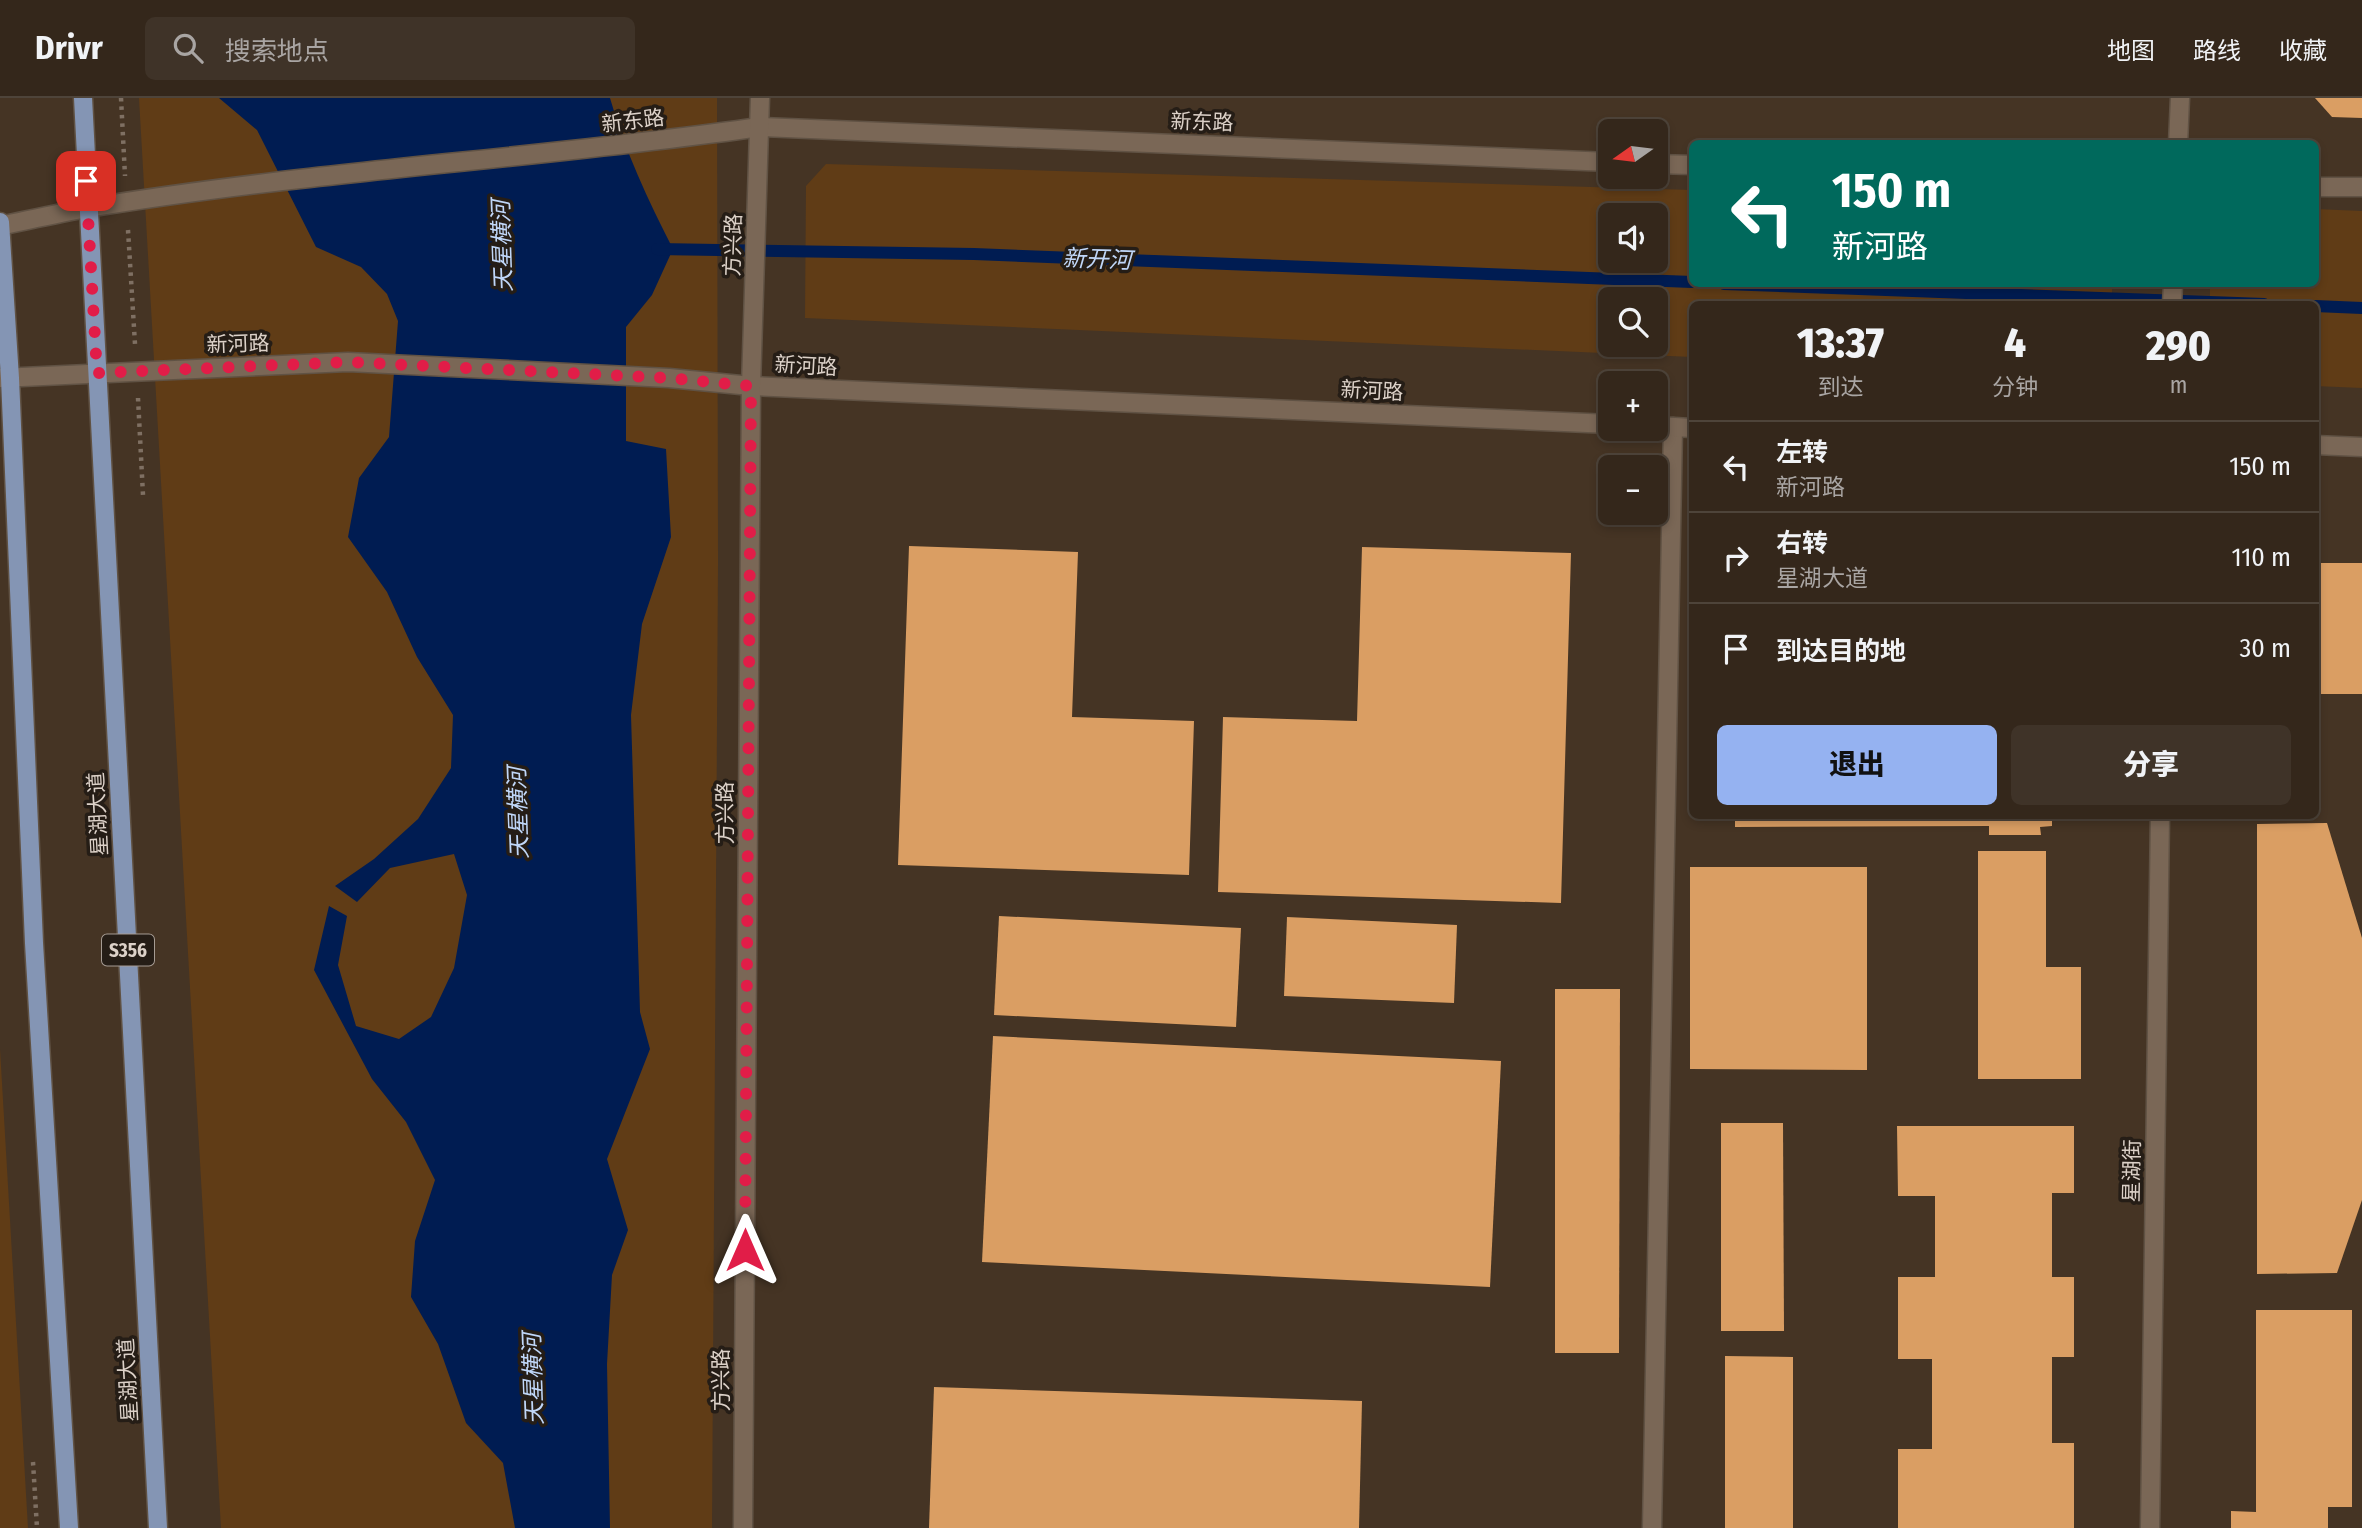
<!DOCTYPE html>
<html lang="zh">
<meta charset="utf-8">
<style>
:root{--surface:#34271b;--page:#3f3328;--text:#f1f3f6;--muted:#a9a5a3;--line:#4e443a;--accent:#95b2f1}
body{margin:0;font-family:"Fira Sans Condensed","Noto Sans SC",sans-serif;background:var(--page);color:var(--text);height:100vh;display:flex;flex-direction:column;font-size:26px;white-space:nowrap}
*{box-sizing:border-box;margin:0}
p{font-size:23px;color:var(--muted)}
.icon{flex:none;width:38px;height:38px;fill:none;stroke:currentColor;stroke-width:2;stroke-linecap:round;stroke-linejoin:round}
.map{position:relative;flex:1;overflow:hidden}
.side{position:absolute;left:1689px;top:203px;width:630px;height:518px;display:flex;flex-direction:column;background:var(--surface);border-radius:10px;box-shadow:0 4px 10px #0003,0 0 0 2px var(--line)}
.side>*{flex:none}
.guide{position:absolute;left:1689px;top:42px;width:630px;height:147px;border-radius:10px;box-shadow:0 4px 10px #0003,0 0 0 2px var(--line);background:#00695c;color:#fff;overflow:hidden}
.needle{width:46px;rotate:256deg}
.buttons{position:absolute;left:1598px;top:21px;display:grid;gap:14px}
.buttons a{display:grid;place-items:center;width:70px;height:70px;border-radius:10px;background:var(--surface);box-shadow:0 4px 10px #0003,0 0 0 2px var(--line);font-size:35px}
.pin{position:absolute;display:grid;place-items:center;width:60px;height:60px;color:#fff;margin:-30px;border-radius:14px;box-shadow:0 4px 10px #0006}
.me{position:absolute;width:77px;margin:-38px;rotate:0deg;stroke-linejoin:round;filter:drop-shadow(0 0 5px #0008)}
.turn{display:flex;align-items:center;gap:24px;height:147px;padding:0 28px;font-size:32px}
.turn .icon{width:91px;height:91px;stroke-width:2.5}
.turn b{display:block;font-size:49px;line-height:60px}
.eta{display:flex;justify-content:space-evenly;align-items:center;height:119px;text-align:center}
.eta b{font-size:42px;font-weight:800;line-height:49px}
.action{display:flex;gap:14px;margin-top:auto;padding:14px 28px}
.action a{flex:1;height:80px;border-radius:10px;background:var(--accent);color:#111;font-size:28px;font-weight:800;line-height:80px;text-align:center}
.action a+a{background:var(--page);color:var(--text)}
ul{padding:0;list-style:none}
li{display:flex;align-items:center;gap:21px;height:91px;padding:0 28px;border-top:2px solid var(--line)}
li div{flex:1}
li b{display:block;font-size:26px}
li em{font-style:normal}
header{display:flex;align-items:center;gap:42px;box-sizing:border-box;height:98px;padding:0 35px;background:var(--surface);border-bottom:2px solid var(--line)}
header strong{font-size:33px}
nav{display:flex;gap:38px;margin-inline-start:auto;font-size:24px}
.search{width:490px;height:63px;background:var(--page);display:flex;align-items:center;gap:18px;box-sizing:border-box;padding:0 24px;border-radius:10px;color:var(--muted);font-size:26px}
.map>svg:first-child{display:block}
.green{fill:#603c16;fill-rule:evenodd}
.water{fill:#001c52}
.lines{fill:none;stroke-linecap:round;stroke-linejoin:round}
.stream{stroke:#001c52;stroke-width:12}
.building{fill:#da9e63}
.minor-casing{stroke:#605244;stroke-width:21}
.tertiary-casing{stroke:#605244;stroke-width:21}
.primary-casing{stroke:#605244;stroke-width:21}
.path{stroke:#7f7063;stroke-width:4.5;stroke-dasharray:3.5 5;stroke-linecap:butt}
.minor{stroke:#7a6756;stroke-width:18}
.tertiary{stroke:#7a6756;stroke-width:18}
.primary{stroke:#8495b4;stroke-width:18}
.route{stroke:#e11d48;stroke-width:12;stroke-dasharray:0 21.6}
.labels{text-anchor:middle;dominant-baseline:central;stroke-width:7;stroke-linejoin:round;paint-order:stroke}
.shield{fill:#251d16;stroke:#a59b93;stroke-width:2}
.shield-label{font-size:19px;font-weight:bold;fill:#dcd1c8}
.street-label{font-size:21px;fill:#dcd1c8;stroke:#251d16}
.water-label{font-size:23px;font-style:italic;fill:#c0d7f9;stroke:#251d16}
</style>
<header>
<strong>Drivr</strong>
<div class="search"><svg class="icon" aria-label="search" viewBox="0 0 24 24"><circle cx="10" cy="10" r="6"/><path d="M15 15l6 6"/></svg>搜索地点</div>
<nav><a>地图</a><a>路线</a><a>收藏</a></nav>
</header>
<div class="map">
<svg width="2362" height="1430" viewBox="0 0 2362 1430">
<rect width="100%" height="100%" fill="#453424"/>
<g class="green">
<polygon points="139,0 717,0 718,464 712,1430 221,1430"/>
<path d="M826 66 1692 92V186H2112V206H1692V259L805 220 806 88ZM1610 117H1656V163H1610ZM1610 201H1656V247H1610Z"/>
<polygon points="2315,111 2362,113 2362,290 2315,288 2315,206 2210,206 2210,186 2315,186"/>
<polygon points="0,951 28,1430 0,1430"/>
</g>
<path class="water" d="M219 0H610C625 53 648 102 673 151L652 197 626 229V343L666 351 671 439 642 526 631 617 640 914 650 951 607 1061 628 1132 612 1177 607 1266 610 1430H515L503 1365 466 1325 438 1246 411 1199 415 1143 435 1082 406 1024 372 981 314 872 329 808 347 818 338 867 356 928 399 941 431 919 454 870 467 797 454 756 390 770 357 804 335 788 374 761 418 721 451 670 453 617 417 559 387 494 348 439 359 380 389 339 398 223 387 196 361 169 316 149 257 32Z"/>
<g class="lines">
<g class="stream">
<polyline points="657,151 974,156 1692,184"/>
<polyline points="1724,186 2264,206"/>
<polyline points="2315,208 2362,210"/>
</g>
</g>
<g class="building">
<polygon points="2315,0 2362,0 2362,20 2332,19"/>
<polygon points="909,448 1078,454 1072,619 1194,623 1189,777 898,767"/>
<polygon points="1362,449 1571,455 1561,805 1218,794 1223,619 1357,623"/>
<rect x="2315" y="465" width="47" height="131"/>
<polygon points="1735,718 2052,718 2052,728 2040,729 2041,737 1989,737 1989,728 1735,729"/>
<polygon points="2327,725 2362,840 2362,1102 2337,1175 2257,1176 2257,726"/>
<polygon points="1978,753 2046,753 2046,869 2081,869 2081,981 1978,981"/>
<polygon points="1690,769 1867,769 1867,972 1690,971"/>
<polygon points="999,818 1241,830 1236,929 994,917"/>
<polygon points="1287,819 1457,827 1454,905 1284,898"/>
<polygon points="1555,891 1620,891 1619,1255 1555,1255"/>
<polygon points="993,938 1501,963 1490,1189 982,1164"/>
<polygon points="1721,1025 1783,1025 1784,1233 1721,1233"/>
<polygon points="1897,1028 2074,1028 2074,1095 2052,1095 2052,1179 2074,1179 2074,1259 2052,1259 2052,1345 2074,1345 2074,1430 1898,1430 1898,1351 1932,1351 1932,1261 1898,1261 1898,1179 1935,1179 1935,1098 1898,1098"/>
<polygon points="2256,1212 2352,1212 2352,1409 2328,1409 2328,1430 2231,1430 2231,1413 2256,1414"/>
<polygon points="1725,1258 1793,1259 1793,1430 1725,1430"/>
<polygon points="934,1289 1362,1303 1359,1430 929,1430"/>
</g>
<g class="lines">
<defs>
<polyline id="minor" points="1652,1430 1673,329"/>
<g id="tertiary">
<polyline points="2178,46 2180,0"/>
<polyline points="1656,66 1692,67"/>
<polyline points="2315,89 2362,89"/>
<path d="M0 128C29 122 59 115 88 110 311 73 537 61 760 29L1610 64"/>
<polyline points="2172,206 2173,186"/>
<polyline points="0,280 348,264 669,280 751,288 1610,326"/>
<polyline points="1656,328 1692,330"/>
<polyline points="2315,347 2362,349"/>
<polyline points="743,1430 751,288 760,0"/>
<polyline points="2150,1430 2160,718"/>
</g>
<g id="primary">
<polyline points="83,0 158,1430"/>
<polyline points="0,124 10,280 34,845 69,1430"/>
</g>
</defs>
<use href="#minor" class="minor-casing"/>
<use href="#tertiary" class="tertiary-casing"/>
<use href="#primary" class="primary-casing"/>
<g class="path">
<polyline points="121,0 125,78"/>
<polyline points="128,132 135,246"/>
<polyline points="138,300 143,397"/>
<polyline points="33,1364 37,1430"/>
</g>
<use href="#minor" class="minor"/>
<use href="#tertiary" class="tertiary"/>
<use href="#primary" class="primary"/>
</g>
<g class="lines">
<polyline class="route" points="86,83 97,275 348,264 668,280 751,288 745,1152"/>
</g>
<g class="labels">
<rect class="shield" x="102" y="836.5" width="52" height="31" rx="5"/>
<g class="shield-label">
<text x="128" y="852">S356</text>
</g>
<g class="street-label">
<text transform="translate(633 23) rotate(-7)">新东路</text>
<text transform="translate(1202 24) rotate(2)">新东路</text>
<text transform="translate(733 147) rotate(-88)">方兴路</text>
<text transform="translate(238 246) rotate(-2)">新河路</text>
<text transform="translate(806 268) rotate(3)">新河路</text>
<text transform="translate(1372 293) rotate(3)">新河路</text>
<text transform="translate(725 715) rotate(-90)">方兴路</text>
<text transform="translate(98 716) rotate(-93)">星湖大道</text>
<text transform="translate(2132 1073) rotate(-89)">星湖街</text>
<text transform="translate(128 1282) rotate(-93)">星湖大道</text>
<text transform="translate(721 1282) rotate(-90)">方兴路</text>
</g>
<g class="water-label">
<text transform="translate(502 148) rotate(-92)">天星横河</text>
<text transform="translate(1097 161) rotate(2)">新开河</text>
<text transform="translate(518 715) rotate(-92)">天星横河</text>
<text transform="translate(533 1281) rotate(-92)">天星横河</text>
</g>
</g>
</svg>
<div class="buttons">
<a><svg class="needle" viewBox="-14 -14 28 28"><path d="M0-13l5 13h-10z" fill="#e53935"/><path d="M0 13l5-13h-10z" fill="#a9a5a3"/></svg></a>
<a><svg class="icon" aria-label="sound" viewBox="0 0 24 24"><path d="M4 9h4l5-4v14l-5-4H4zM17 9q2 3 0 6"/></svg></a>
<a><svg class="icon" aria-label="search" viewBox="0 0 24 24"><circle cx="10" cy="10" r="6"/><path d="M15 15l6 6"/></svg></a>
<a>+</a>
<a>−</a>
</div>
<div class="pin" style="left:86px;top:83px;background:#d93025"><svg class="icon" aria-label="arrive" viewBox="0 0 24 24"><path d="M6 21V4h12l-3 4 3 4H6"/></svg></div>
<svg class="me" style="left:745px;top:1152px" viewBox="-20 -20 40 40"><path d="M0-17L14 15 0 8-14 15z" fill="#e11d48" stroke="#fff" stroke-width="4"/></svg>
<div class="guide">
<div class="turn"><svg class="icon" aria-label="left" viewBox="0 0 24 24"><path d="M17 20v-9H6M10 6l-5 5 5 5"/></svg><div><b>150 m</b>新河路</div></div>
</div>
<section class="side">
<div class="eta">
<div><b>13:37</b><p>到达</p></div>
<div><b>4</b><p>分钟</p></div>
<div><b>290</b><p>m</p></div>
</div>
<ul>
<li><svg class="icon" aria-label="left" viewBox="0 0 24 24"><path d="M17 20v-9H6M10 6l-5 5 5 5"/></svg><div><b>左转</b><p>新河路</p></div><em>150 m</em></li>
<li><svg class="icon" aria-label="right" viewBox="0 0 24 24"><path d="M7 20v-9h11M14 6l5 5-5 5"/></svg><div><b>右转</b><p>星湖大道</p></div><em>110 m</em></li>
<li><svg class="icon" aria-label="arrive" viewBox="0 0 24 24"><path d="M6 21V4h12l-3 4 3 4H6"/></svg><div><b>到达目的地</b></div><em>30 m</em></li>
</ul>
<div class="action"><a>退出</a><a>分享</a></div>
</section>
</div>
